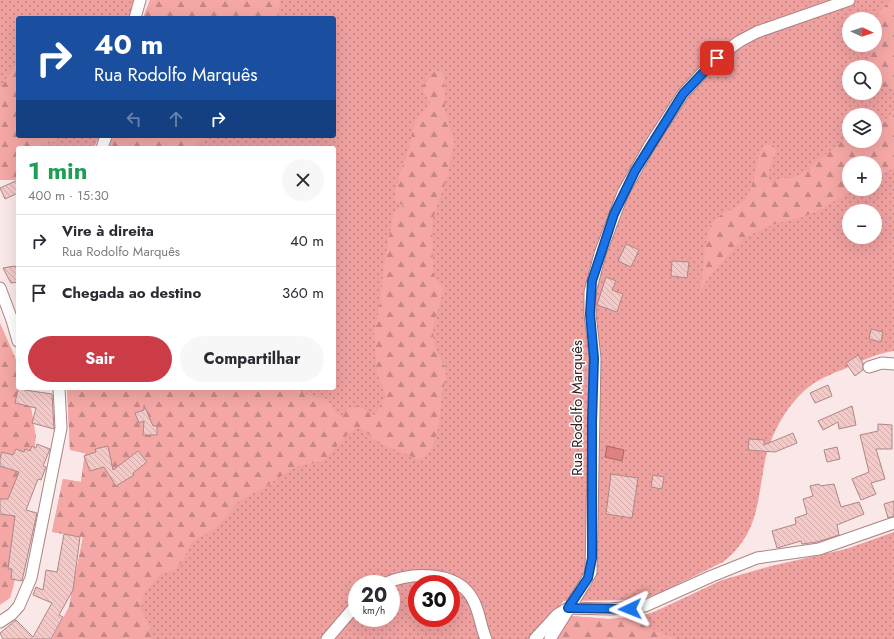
<!DOCTYPE html>
<html lang="pt">
<meta charset="utf-8">
<style>
:root{--surface:#fff;--page:#f7f7f7;--text:#2b2b33;--muted:#7c7c81;--line:#e1e1e2;--accent:#cc3c47}
body{margin:0;font-family:Jost,sans-serif;background:var(--page);color:var(--text);height:100vh;display:flex;flex-direction:column;font-size:15px;white-space:nowrap}
*{box-sizing:border-box;margin:0}
p{font-size:13px;color:var(--muted)}
.icon{flex:none;width:22px;height:22px;fill:none;stroke:currentColor;stroke-width:2;stroke-linecap:round;stroke-linejoin:round}
.map{position:relative;flex:1;overflow:hidden}
.panel{position:absolute;left:16px;top:146px;width:320px;height:244px;display:flex;flex-direction:column;background:var(--surface);border-radius:4px;box-shadow:0 4px 16px #0002}
.panel>*{flex:none}
.hud{position:absolute;left:16px;top:16px;width:320px;height:122px;border-radius:4px;box-shadow:0 4px 16px #0002;background:#1a4fa0;color:#fff;overflow:hidden}
.needle{width:26px;rotate:94deg}
.controls{position:absolute;left:842px;top:12px;display:grid;gap:8px}
.controls a{display:grid;place-items:center;width:40px;height:40px;border-radius:50%;background:var(--surface);box-shadow:0 4px 16px #0002;font-size:20px}
.speed{position:absolute;left:348px;top:575px;display:flex;gap:8px;font-size:20px;font-weight:700;text-align:center}
.speed>*{display:grid;place-content:center;width:52px;height:52px;border-radius:50%;background:var(--surface);box-shadow:0 4px 16px #0002;line-height:1}
.speed small{font-size:10px;font-weight:400}
.speed .limit{border:6px solid #d22;background:#fff;color:#111}
.pin{position:absolute;display:grid;place-items:center;width:34px;height:34px;color:#fff;margin:-17px;border-radius:8px;box-shadow:0 2px 6px #0006}
.me{position:absolute;width:44px;margin:-22px;rotate:268deg;stroke-linejoin:round;filter:drop-shadow(0 0 3px #0008)}
.turn{display:flex;align-items:center;gap:14px;height:84px;padding:0 12px;font-size:18px}
.turn .icon{width:52px;height:52px;stroke-width:2.5}
.turn b{display:block;font-size:28px;line-height:34px}
.lanes{display:flex;align-items:center;height:38px;padding:0 12px;background:#0003;justify-content:center;gap:20px;direction:ltr}
.lanes .off{opacity:.35}
.round{display:grid;place-items:center;flex:none;width:42px;height:42px;border-radius:21px;background:var(--page)}
.head{display:flex;align-items:center;justify-content:space-between;height:68px;padding:0 12px}
h1{font-size:24px;font-weight:700;line-height:30px;color:#1e9e55}
.button{display:flex;gap:8px;margin-top:auto;padding:8px 12px}
.button a{flex:1;height:46px;border-radius:24px;background:var(--accent);color:#fff;font-size:16px;font-weight:700;line-height:46px;text-align:center}
.button a+a{background:var(--page);color:var(--text)}
ul{padding:0;list-style:none}
li{display:flex;align-items:center;gap:12px;height:52px;padding:0 12px;border-top:1px solid var(--line)}
li div{flex:1}
li b{display:block;font-size:15px}
li em{font-style:normal}
.map>svg:first-child{display:block}
.grass{fill:url(#grass-dots);fill-rule:evenodd}
.forest{fill:url(#forest-firs)}
.water{fill:#dd8181;stroke:#aa6565}
.building{fill:url(#building-back-hatch);stroke:#ad8786}
.lines{fill:none;stroke-linecap:round;stroke-linejoin:round}
.street-casing{stroke:#ab8584;stroke-width:13}
.street{stroke:#fff;stroke-width:11}
.route-casing{stroke:#114b97;stroke-width:10}
.route{stroke:#1a73e8;stroke-width:7}
.labels{text-anchor:middle;dominant-baseline:central;stroke-width:3;stroke-linejoin:round;paint-order:stroke}
.street-label{font-size:15px;fill:#342424;stroke:#fff}
</style>
<div class="map">
<svg width="894" height="639" viewBox="0 0 894 639">
<defs>
<pattern id="grass-dots" width="8" height="8" patternUnits="userSpaceOnUse"><rect width="8" height="8" fill="#efa1a0"/><path d="M2 2h.1M6 6h.1" fill="none" stroke="#c28382" stroke-width="1.8" stroke-linecap="round"/></pattern>
<pattern id="forest-firs" width="22" height="20" patternUnits="userSpaceOnUse"><rect width="22" height="20" fill="#f4a7a5"/><path d="M5 1l3.5 6h-7zM16 11l3.5 6h-7z" fill="#c68886"/></pattern>
<pattern id="building-back-hatch" width="6" height="6" patternUnits="userSpaceOnUse"><rect width="6" height="6" fill="#f4cac9"/><path d="M-1 5l2 2M0 0l6 6M5-1l2 2" fill="none" stroke="#d2adac"/></pattern>
</defs>
<rect width="100%" height="100%" fill="#f9e8e7"/>
<g class="grass">
<polygon points="0,0 134,0 129,18 18,18 18,136 99,136 94,148 18,148 18,180 0,180"/>
<path d="M150 0H894V351C879 353 865 359 851 366 837 372 822 377 810 386 788 403 771 433 765 461 757 501 759 534 723 562L660 593 638 600 563 601 542 639H52L69 607 83 537 52 532 63 479 81 482 85 453 70 450 67 388H334V148H109L113 136H334V18H143ZM849 19H875V45H849ZM849 67H875V93H849ZM849 115H875V141H849ZM849 163H875V189H849ZM849 211H875V237H849ZM357 584H391V618H357ZM417 584H451V618H417Z"/>
<polygon points="894,532 894,639 556,639 570,616 609,619 642,616 656,611 722,580 771,566 846,549"/>
</g>
<g class="forest">
<polygon points="150,0 280,0 278,18 143,18"/>
<path d="M891 0H894V89L876 88 875 67H869L871 45H875C875 18 871 19 891 0Z"/>
<polygon points="15,66 18,66 18,136 59,136 55,142 43,144 40,148 18,148 18,180 0,180 0,87"/>
<path d="M435 71H441L444 75 445 110 454 142 448 175 432 221 433 272 435 278 443 288C442 304 433 319 433 336 433 349 444 360 446 373 446 380 443 388 442 395 440 412 439 456 418 460 406 452 390 450 378 442 371 438 365 429 358 427L348 434 323 461 299 466 290 470 264 488 239 501 216 528 191 543 183 561 174 570 159 575 145 592 143 598 141 609 150 627 151 639H52L69 607 83 537 52 532 63 479 81 482 85 453 70 450 67 388H297L309 396 327 399 338 415 342 416 347 408 358 406 374 415 386 397 377 373 374 331 379 311 384 264 393 216 396 210 404 206 394 199 399 176 409 149 414 123 430 103 424 93 423 85Z"/>
<path d="M894 109V168L875 177V163H849V189H854L820 210 800 218 777 223 743 238 707 280 700 292C703 277 704 229 715 220 726 209 741 209 748 194 758 176 752 163 765 145H773L776 151C773 163 766 170 770 183L782 178H792L809 170 816 162 849 136V141H875V125L889 117Z"/>
<polygon points="113,136 211,136 201,140 194,148 109,148"/>
<polygon points="0,323 18,364 18,388 28,388 36,437 20,556 13,588 10,598 0,605"/>
<polygon points="570,616 609,619 627,618 676,639 556,639"/>
</g>
<polygon class="water" points="607,446 624,450 622,461 605,457"/>
<g class="building">
<polygon points="18,180 18,193 5,199 0,188"/>
<polygon points="626,244 639,250 631,267 618,261"/>
<polygon points="672,261 689,262 687,278 671,276"/>
<polygon points="15,266 16,268 18,268 18,282 11,283 3,268"/>
<polygon points="606,277 616,281 612,290 623,294 617,312 597,305"/>
<polygon points="871,329 883,332 881,342 869,339"/>
<polygon points="858,355 863,363 863,370 855,376 846,363"/>
<polygon points="828,385 832,396 815,403 810,393"/>
<polygon points="18,389 52,394 54,429 32,423 36,408 15,403"/>
<polygon points="144,405 153,426 157,426 157,435 143,435 144,421 139,423 135,413 144,410"/>
<polygon points="852,406 856,425 839,429 838,422 823,430 818,421"/>
<polygon points="878,424 892,425 892,449 876,449 885,479 871,483 876,494 861,500 852,479 869,472 860,435 878,431"/>
<polygon points="793,433 797,443 775,452 748,450 749,439 764,440 764,445"/>
<polygon points="37,444 50,449 43,466 46,467 41,480 38,479 26,510 37,513 22,581 11,579 12,569 8,569 15,516 0,514 0,499 8,499 19,472 0,466 0,458 2,452 13,455 16,449 24,452 25,449 30,451 32,446 36,448"/>
<polygon points="108,446 113,470 138,451 147,462 133,473 134,475 116,486 104,467 90,471 84,456 96,452 95,449"/>
<polygon points="837,447 840,459 827,462 824,450"/>
<polygon points="611,474 638,478 632,518 606,514"/>
<polygon points="653,475 664,477 662,489 651,487"/>
<polygon points="819,484 820,486 834,484 841,507 859,502 864,514 837,525 839,535 817,542 802,544 801,541 777,548 772,531 796,524 795,518 807,514 803,499 813,496 810,486"/>
<polygon points="894,501 894,516 888,518 884,504"/>
<polygon points="64,534 80,537 73,590 59,615 63,617 51,639 3,639 0,633 16,620 33,637 52,603 33,595 36,587 43,590 46,570 57,572"/>
</g>
<g class="lines">
<defs>
<g id="street">
<polyline points="135,18 140,0"/>
<polyline points="102,148 106,136"/>
<polyline points="0,288 12,320 18,341"/>
<polyline points="869,367 882,363 894,364"/>
<path d="M384 584C410 572 456 570 472 598 480 611 480 626 486 639"/>
<polyline points="568,608 610,609 645,606 712,576 757,558 819,549 894,523"/>
<polyline points="0,622 12,614 19,606 31,578 61,428 59,388"/>
<polyline points="327,639 357,604"/>
<polyline points="535,639 557,615 565,610"/>
<polyline points="550,639 585,583 591,572 595,358 590,314 590,292 600,254 623,193 650,145 683,94 717,57 740,41 757,32 849,0"/>
</g>
</defs>
<use href="#street" class="street-casing"/>
<use href="#street" class="street"/>
</g>
<g class="lines">
<defs>
<polyline id="route" points="630,609 568,608 588,578 592,558 592,422 594,358 590,314 592,281 614,214 635,171 683,94 717,58"/>
</defs>
<use href="#route" class="route-casing"/>
<use href="#route" class="route"/>
</g>
<g class="labels">
<g class="street-label">
<text transform="translate(577 408) rotate(-90)">Rua Rodolfo Marquês</text>
</g>
</g>
</svg>
<div class="controls">
<a><svg class="needle" viewBox="-14 -14 28 28"><path d="M0-13l5 13h-10z" fill="#e53935"/><path d="M0 13l5-13h-10z" fill="#7c7c81"/></svg></a>
<a><svg class="icon" aria-label="search" viewBox="0 0 24 24"><circle cx="10" cy="10" r="6"/><path d="M15 15l6 6"/></svg></a>
<a><svg class="icon" aria-label="layers" viewBox="0 0 24 24"><path d="M12 4l9 5-9 5-9-5zM3 14l9 5 9-5"/></svg></a>
<a>+</a>
<a>−</a>
</div>
<div class="speed"><div>20<small>km/h</small></div><div class="limit">30</div></div>
<div class="pin" style="left:717px;top:58px;background:#d93025"><svg class="icon" aria-label="arrive" viewBox="0 0 24 24"><path d="M6 21V4h12l-3 4 3 4H6"/></svg></div>
<svg class="me" style="left:630px;top:609px" viewBox="-20 -20 40 40"><path d="M0-17L14 15 0 8-14 15z" fill="#1a73e8" stroke="#fff" stroke-width="4"/></svg>
<div class="hud">
<div class="turn"><svg class="icon" aria-label="right" viewBox="0 0 24 24"><path d="M7 20v-9h11M14 6l5 5-5 5"/></svg><div><b>40 m</b>Rua Rodolfo Marquês</div></div>
<div class="lanes"><svg class="icon off" aria-label="left" viewBox="0 0 24 24"><path d="M17 20v-9H6M10 6l-5 5 5 5"/></svg><svg class="icon off" aria-label="ahead" viewBox="0 0 24 24"><path d="M12 20V5M6 11l6-6 6 6"/></svg><svg class="icon" aria-label="right" viewBox="0 0 24 24"><path d="M7 20v-9h11M14 6l5 5-5 5"/></svg></div>
</div>
<section class="panel">
<div class="head"><div><h1>1 min</h1><p>400 m · 15:30</p></div><a class="round"><svg class="icon" aria-label="close" viewBox="0 0 24 24"><path d="M6 6l12 12M18 6L6 18"/></svg></a></div>
<ul>
<li><svg class="icon" aria-label="right" viewBox="0 0 24 24"><path d="M7 20v-9h11M14 6l5 5-5 5"/></svg><div><b>Vire à direita</b><p>Rua Rodolfo Marquês</p></div><em>40 m</em></li>
<li><svg class="icon" aria-label="arrive" viewBox="0 0 24 24"><path d="M6 21V4h12l-3 4 3 4H6"/></svg><div><b>Chegada ao destino</b></div><em>360 m</em></li>
</ul>
<div class="button"><a>Sair</a><a>Compartilhar</a></div>
</section>
</div>
